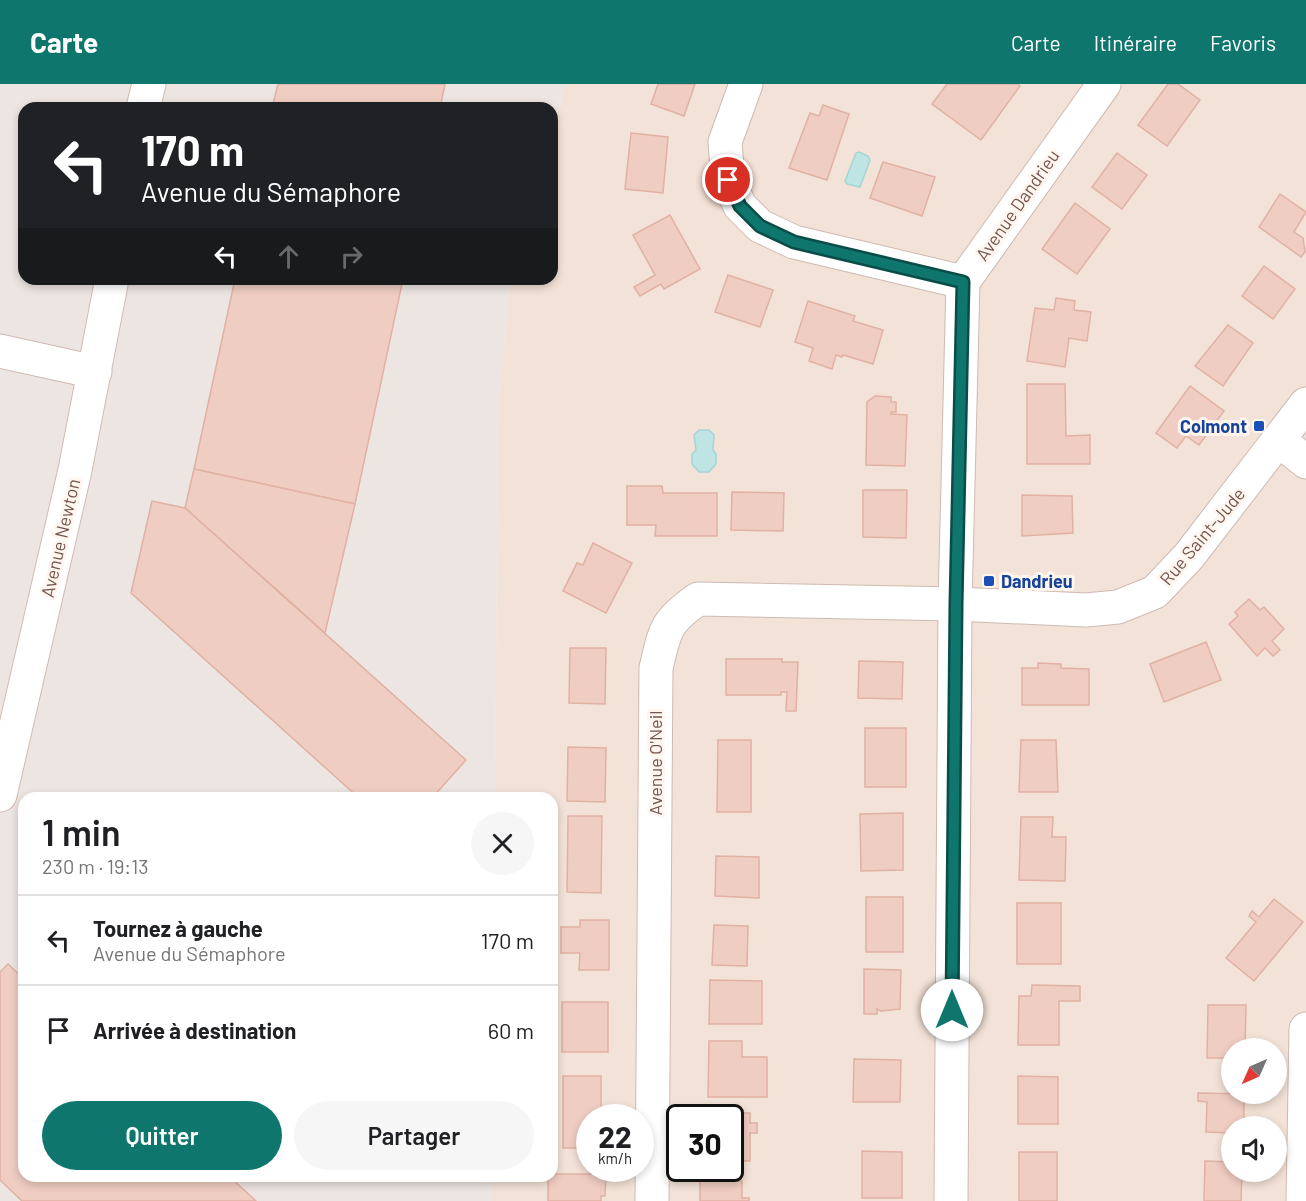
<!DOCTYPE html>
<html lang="fr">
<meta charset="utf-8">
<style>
:root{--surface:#fff;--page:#f6f6f6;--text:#202124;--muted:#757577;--line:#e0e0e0;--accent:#0f766e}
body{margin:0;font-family:Barlow,sans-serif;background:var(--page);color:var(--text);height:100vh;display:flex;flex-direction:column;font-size:22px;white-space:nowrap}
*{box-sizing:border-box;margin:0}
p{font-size:20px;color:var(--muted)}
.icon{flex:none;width:33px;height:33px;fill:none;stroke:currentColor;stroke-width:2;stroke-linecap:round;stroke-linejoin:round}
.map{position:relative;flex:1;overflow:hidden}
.details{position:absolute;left:18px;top:708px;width:540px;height:390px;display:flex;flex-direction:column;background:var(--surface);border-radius:18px;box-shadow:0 3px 9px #0003}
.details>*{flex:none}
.banner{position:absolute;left:18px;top:18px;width:540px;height:183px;border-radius:18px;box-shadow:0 3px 9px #0003;background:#202124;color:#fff;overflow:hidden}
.needle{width:39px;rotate:225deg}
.tools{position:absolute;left:1221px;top:954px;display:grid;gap:12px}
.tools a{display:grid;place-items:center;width:66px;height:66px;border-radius:50%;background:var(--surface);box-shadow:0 3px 9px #0003;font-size:30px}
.speed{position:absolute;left:576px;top:1020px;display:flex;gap:12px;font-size:30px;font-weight:700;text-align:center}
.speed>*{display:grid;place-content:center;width:78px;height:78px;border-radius:50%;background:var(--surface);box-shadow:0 3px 9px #0003;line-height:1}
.speed small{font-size:15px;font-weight:400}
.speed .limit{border:3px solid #111;border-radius:9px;background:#fff;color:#111}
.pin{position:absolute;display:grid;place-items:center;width:51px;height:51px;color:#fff;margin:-26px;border:3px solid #fff;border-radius:50%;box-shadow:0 2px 6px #0007}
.me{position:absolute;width:66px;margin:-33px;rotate:0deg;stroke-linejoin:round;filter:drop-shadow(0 0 4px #0008)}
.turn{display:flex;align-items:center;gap:21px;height:126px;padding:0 24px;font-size:27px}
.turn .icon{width:78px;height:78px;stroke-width:2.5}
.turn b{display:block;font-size:42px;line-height:51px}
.lanes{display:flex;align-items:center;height:57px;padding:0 24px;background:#0003;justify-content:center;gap:30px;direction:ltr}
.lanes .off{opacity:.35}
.round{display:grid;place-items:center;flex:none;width:63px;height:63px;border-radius:32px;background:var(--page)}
.headline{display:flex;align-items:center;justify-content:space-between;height:102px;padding:0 24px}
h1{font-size:36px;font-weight:600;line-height:45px}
.button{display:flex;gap:12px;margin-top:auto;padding:12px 24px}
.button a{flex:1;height:69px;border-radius:36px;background:var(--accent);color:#fff;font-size:24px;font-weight:600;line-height:69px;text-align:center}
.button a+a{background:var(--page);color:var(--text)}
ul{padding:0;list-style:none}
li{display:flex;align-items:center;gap:18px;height:90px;padding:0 24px;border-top:2px solid var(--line)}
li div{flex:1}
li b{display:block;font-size:22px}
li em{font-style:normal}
header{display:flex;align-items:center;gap:36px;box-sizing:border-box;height:84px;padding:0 30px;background:var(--accent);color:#fff}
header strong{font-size:28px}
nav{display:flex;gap:33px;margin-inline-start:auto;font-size:21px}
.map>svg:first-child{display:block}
.residential{fill:#f3e2d7;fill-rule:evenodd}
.industrial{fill:#ece5e2}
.water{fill:#bee4e4;stroke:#a5d5d5;stroke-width:1.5}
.building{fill:#efcdc2;stroke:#e1b1a3;stroke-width:1.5}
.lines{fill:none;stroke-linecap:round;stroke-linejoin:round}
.minor-casing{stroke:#cfbab2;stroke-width:35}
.minor{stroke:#fff;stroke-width:33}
.route-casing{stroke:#0a4d48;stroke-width:15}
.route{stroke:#0f766e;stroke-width:10}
.transit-dot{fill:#1a4fb4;stroke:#fef6ef;stroke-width:2}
.labels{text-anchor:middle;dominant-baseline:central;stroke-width:6;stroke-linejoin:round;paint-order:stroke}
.street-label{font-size:18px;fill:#74554e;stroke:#fef6ef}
.transit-label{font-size:18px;font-weight:bold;fill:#164399;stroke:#fef6ef;text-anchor:end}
</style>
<header>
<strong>Carte</strong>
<nav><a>Carte</a><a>Itinéraire</a><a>Favoris</a></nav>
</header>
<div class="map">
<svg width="1306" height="1117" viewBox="0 0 1306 1117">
<rect width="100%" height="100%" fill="#fbf1e9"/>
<path class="residential" d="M566 0H1306V1117H492V1092H552V714H495L498 331 510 195H552V48ZM1232 964H1276V1010H1232ZM590 1034H640V1084H590ZM680 1034H730V1084H680ZM1232 1042H1276V1088H1232Z"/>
<polygon class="industrial" points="0,0 566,0 552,48 552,24 24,24 24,195 510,195 498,331 495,714 24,714 24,1092 492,1092 492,1117 0,1117"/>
<g class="water">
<polygon points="859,68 868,72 870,76 860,103 847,100 845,97 856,69"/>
<polygon points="699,346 709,346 714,351 713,366 716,370 716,380 709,388 699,388 692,380 692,370 696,366 694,351"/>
</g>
<g class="building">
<polygon points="278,0 445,0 440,24 272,24"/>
<polygon points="658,0 695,0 684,32 651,20"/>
<polygon points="947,0 1018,0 1020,2 981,56 932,20"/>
<polygon points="1168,0 1178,0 1200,16 1167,62 1138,41"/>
<polygon points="823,21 849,30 827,96 789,84 810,29 819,32"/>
<polygon points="631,49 668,53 663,109 625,105"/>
<polygon points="1117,69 1147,91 1122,125 1092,103"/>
<polygon points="883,78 935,93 922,132 870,114"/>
<polygon points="1280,110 1306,128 1294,148 1303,154 1305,168 1301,173 1259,143"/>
<polygon points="1075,119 1110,145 1077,190 1042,165"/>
<polygon points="670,131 700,185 664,205 661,200 640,212 634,203 655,191 633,151"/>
<polygon points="1264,182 1295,205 1273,235 1242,212"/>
<polygon points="728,191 773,206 760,243 715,228"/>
<polygon points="235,195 403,195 355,420 194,385"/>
<polygon points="1056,214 1075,217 1074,226 1091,228 1087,257 1069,254 1065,283 1027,277 1035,224 1054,226"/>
<polygon points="808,217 855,232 853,237 883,246 873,280 843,271 842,273 836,271 832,285 809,277 813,264 795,258"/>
<polygon points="1228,241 1253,259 1223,302 1195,282"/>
<polygon points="1027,300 1065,300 1066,352 1090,351 1090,380 1027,380"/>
<polygon points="1190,302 1224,327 1199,361 1186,352 1177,364 1156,349"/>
<polygon points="875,312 891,313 891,318 896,318 896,328 891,328 891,330 907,331 905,382 866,381 867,318"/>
<polygon points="194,385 355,420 325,549 185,424"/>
<polygon points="627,402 662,402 663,409 717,409 717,452 655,452 656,441 627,441"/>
<polygon points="863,406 907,406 906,454 863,453"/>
<polygon points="732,408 784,409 783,447 731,446"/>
<polygon points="1022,411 1072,412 1073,449 1022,452"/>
<polygon points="152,417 185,424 466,676 432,714 359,714 131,509"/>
<polygon points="593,459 632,479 606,529 563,507 577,479 583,481"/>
<polygon points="1249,515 1260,526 1264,523 1284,545 1272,557 1280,566 1273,572 1265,564 1257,572 1229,540 1238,532 1235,528"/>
<polygon points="1206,558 1221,596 1164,618 1150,580"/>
<polygon points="570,564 606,564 605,620 569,619"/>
<polygon points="726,575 782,575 782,578 798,578 796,627 786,627 787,608 781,608 781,611 726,611"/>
<polygon points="859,577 903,578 902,615 858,614"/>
<polygon points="1038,579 1061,580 1061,584 1089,585 1089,621 1022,621 1022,584 1038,584"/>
<rect x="865" y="644" width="41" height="59"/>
<polygon points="718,656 751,656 751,728 717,728"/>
<polygon points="1021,656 1056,656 1058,708 1019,708"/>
<polygon points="568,663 606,664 605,718 567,717"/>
<polygon points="903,729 903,786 861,787 860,730"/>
<polygon points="568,732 602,732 601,809 567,808"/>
<polygon points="1021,733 1053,733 1052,753 1066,753 1065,797 1019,796"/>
<polygon points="716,772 759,773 759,814 715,812"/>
<rect x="866" y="813" width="37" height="55"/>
<polygon points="1274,815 1303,838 1254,897 1226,874 1256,838 1249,832 1252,827 1259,833"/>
<rect x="1017" y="819" width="44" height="61"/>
<polygon points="580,836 609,836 609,886 579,886 580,869 561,869 561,843 580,843"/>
<polygon points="714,841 748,842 747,882 712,881"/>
<polygon points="8,880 24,895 24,1092 229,1092 256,1117 22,1117 0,1096 0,888"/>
<polygon points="864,885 901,886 900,925 881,927 877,925 877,930 864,930"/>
<polygon points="710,896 762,897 762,940 709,940"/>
<polygon points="1032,901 1080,902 1080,917 1059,917 1059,961 1018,961 1019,912 1031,912"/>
<rect x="562" y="918" width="46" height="50"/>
<polygon points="1208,921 1246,921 1245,964 1232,964 1232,974 1207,974"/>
<polygon points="709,957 742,957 742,973 767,973 767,1013 708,1013"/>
<polygon points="854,975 901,976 900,1018 853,1018"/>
<polygon points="563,992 601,992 601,1034 590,1034 590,1064 563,1064"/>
<polygon points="1018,992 1058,993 1058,1040 1018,1040"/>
<polygon points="1198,1009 1244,1010 1244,1042 1232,1042 1232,1049 1206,1048 1207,1018 1198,1017"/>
<polygon points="709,1029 750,1029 750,1039 757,1039 757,1049 750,1049 750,1077 730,1077 730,1034 709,1034"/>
<polygon points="862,1067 902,1068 902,1114 862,1114"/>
<rect x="1019" y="1068" width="38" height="49"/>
<polygon points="1205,1077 1232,1078 1232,1088 1242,1088 1241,1117 1204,1117"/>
<polygon points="552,1090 606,1090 605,1112 601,1112 601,1117 548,1117 548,1092"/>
<polygon points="700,1097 742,1097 742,1114 749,1114 749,1117 700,1117"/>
</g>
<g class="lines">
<defs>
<g id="minor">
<polyline points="746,0 725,58 728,96 740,122 760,142 794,158 963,198"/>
<polyline points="143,24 149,0"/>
<polyline points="0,267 95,288"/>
<polyline points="1280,357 1306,378"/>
<polyline points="0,711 75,386 112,195"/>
<path d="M652 1117 656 584C665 546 665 538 698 515L955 520 1086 526 1118 523 1155 508 1189 472 1306 320"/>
<polyline points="951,1117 955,520 963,198 1104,0"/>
<polyline points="1303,1117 1306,945"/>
</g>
</defs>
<use href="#minor" class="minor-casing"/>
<use href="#minor" class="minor"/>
</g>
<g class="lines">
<defs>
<polyline id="route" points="728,96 740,122 760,142 794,158 963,198 956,520 952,926"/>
</defs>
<use href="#route" class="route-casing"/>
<use href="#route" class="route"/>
</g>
<g class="transit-dot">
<rect x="1253" y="336" width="12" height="12" rx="3"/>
<rect x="983" y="491" width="12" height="12" rx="3"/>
</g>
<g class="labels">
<g class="street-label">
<text transform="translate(1017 121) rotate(-55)">Avenue Dandrieu</text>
<text transform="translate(1202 452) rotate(-50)">Rue Saint-Jude</text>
<text transform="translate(60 454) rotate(-77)">Avenue Newton</text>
<text transform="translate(655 679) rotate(-90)">Avenue O'Neil</text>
</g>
<g class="transit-label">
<text x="1247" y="342">Colmont</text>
<text x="1001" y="497" text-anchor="start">Dandrieu</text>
</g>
</g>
</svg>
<div class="tools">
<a><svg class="needle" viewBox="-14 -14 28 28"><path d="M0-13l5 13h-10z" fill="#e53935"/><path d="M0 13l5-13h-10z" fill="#757577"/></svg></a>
<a><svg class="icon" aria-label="sound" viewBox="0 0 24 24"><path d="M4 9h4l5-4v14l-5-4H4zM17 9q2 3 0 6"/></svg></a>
</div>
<div class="speed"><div>22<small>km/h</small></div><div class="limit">30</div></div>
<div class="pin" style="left:728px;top:96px;background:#d93025"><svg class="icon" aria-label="arrive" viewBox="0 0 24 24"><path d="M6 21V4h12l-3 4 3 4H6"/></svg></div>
<svg class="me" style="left:952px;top:926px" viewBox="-20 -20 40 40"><circle r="19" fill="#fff"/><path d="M0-13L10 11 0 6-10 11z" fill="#0f766e"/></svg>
<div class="banner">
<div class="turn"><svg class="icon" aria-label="left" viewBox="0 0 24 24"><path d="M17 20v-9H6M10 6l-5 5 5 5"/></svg><div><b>170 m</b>Avenue du Sémaphore</div></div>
<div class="lanes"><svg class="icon" aria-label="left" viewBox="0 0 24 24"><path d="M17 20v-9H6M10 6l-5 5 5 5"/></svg><svg class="icon off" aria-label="ahead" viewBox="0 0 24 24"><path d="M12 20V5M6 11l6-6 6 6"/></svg><svg class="icon off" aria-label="right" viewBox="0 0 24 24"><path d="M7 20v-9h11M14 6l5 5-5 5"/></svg></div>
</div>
<section class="details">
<div class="headline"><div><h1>1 min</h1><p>230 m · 19:13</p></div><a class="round"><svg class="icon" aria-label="close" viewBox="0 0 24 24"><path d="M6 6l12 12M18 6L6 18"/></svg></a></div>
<ul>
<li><svg class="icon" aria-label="left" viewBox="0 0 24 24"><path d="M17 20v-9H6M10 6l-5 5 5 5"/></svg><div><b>Tournez à gauche</b><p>Avenue du Sémaphore</p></div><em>170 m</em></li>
<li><svg class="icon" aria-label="arrive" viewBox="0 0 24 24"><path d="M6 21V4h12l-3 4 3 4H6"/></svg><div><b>Arrivée à destination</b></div><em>60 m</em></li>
</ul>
<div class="button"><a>Quitter</a><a>Partager</a></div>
</section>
</div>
